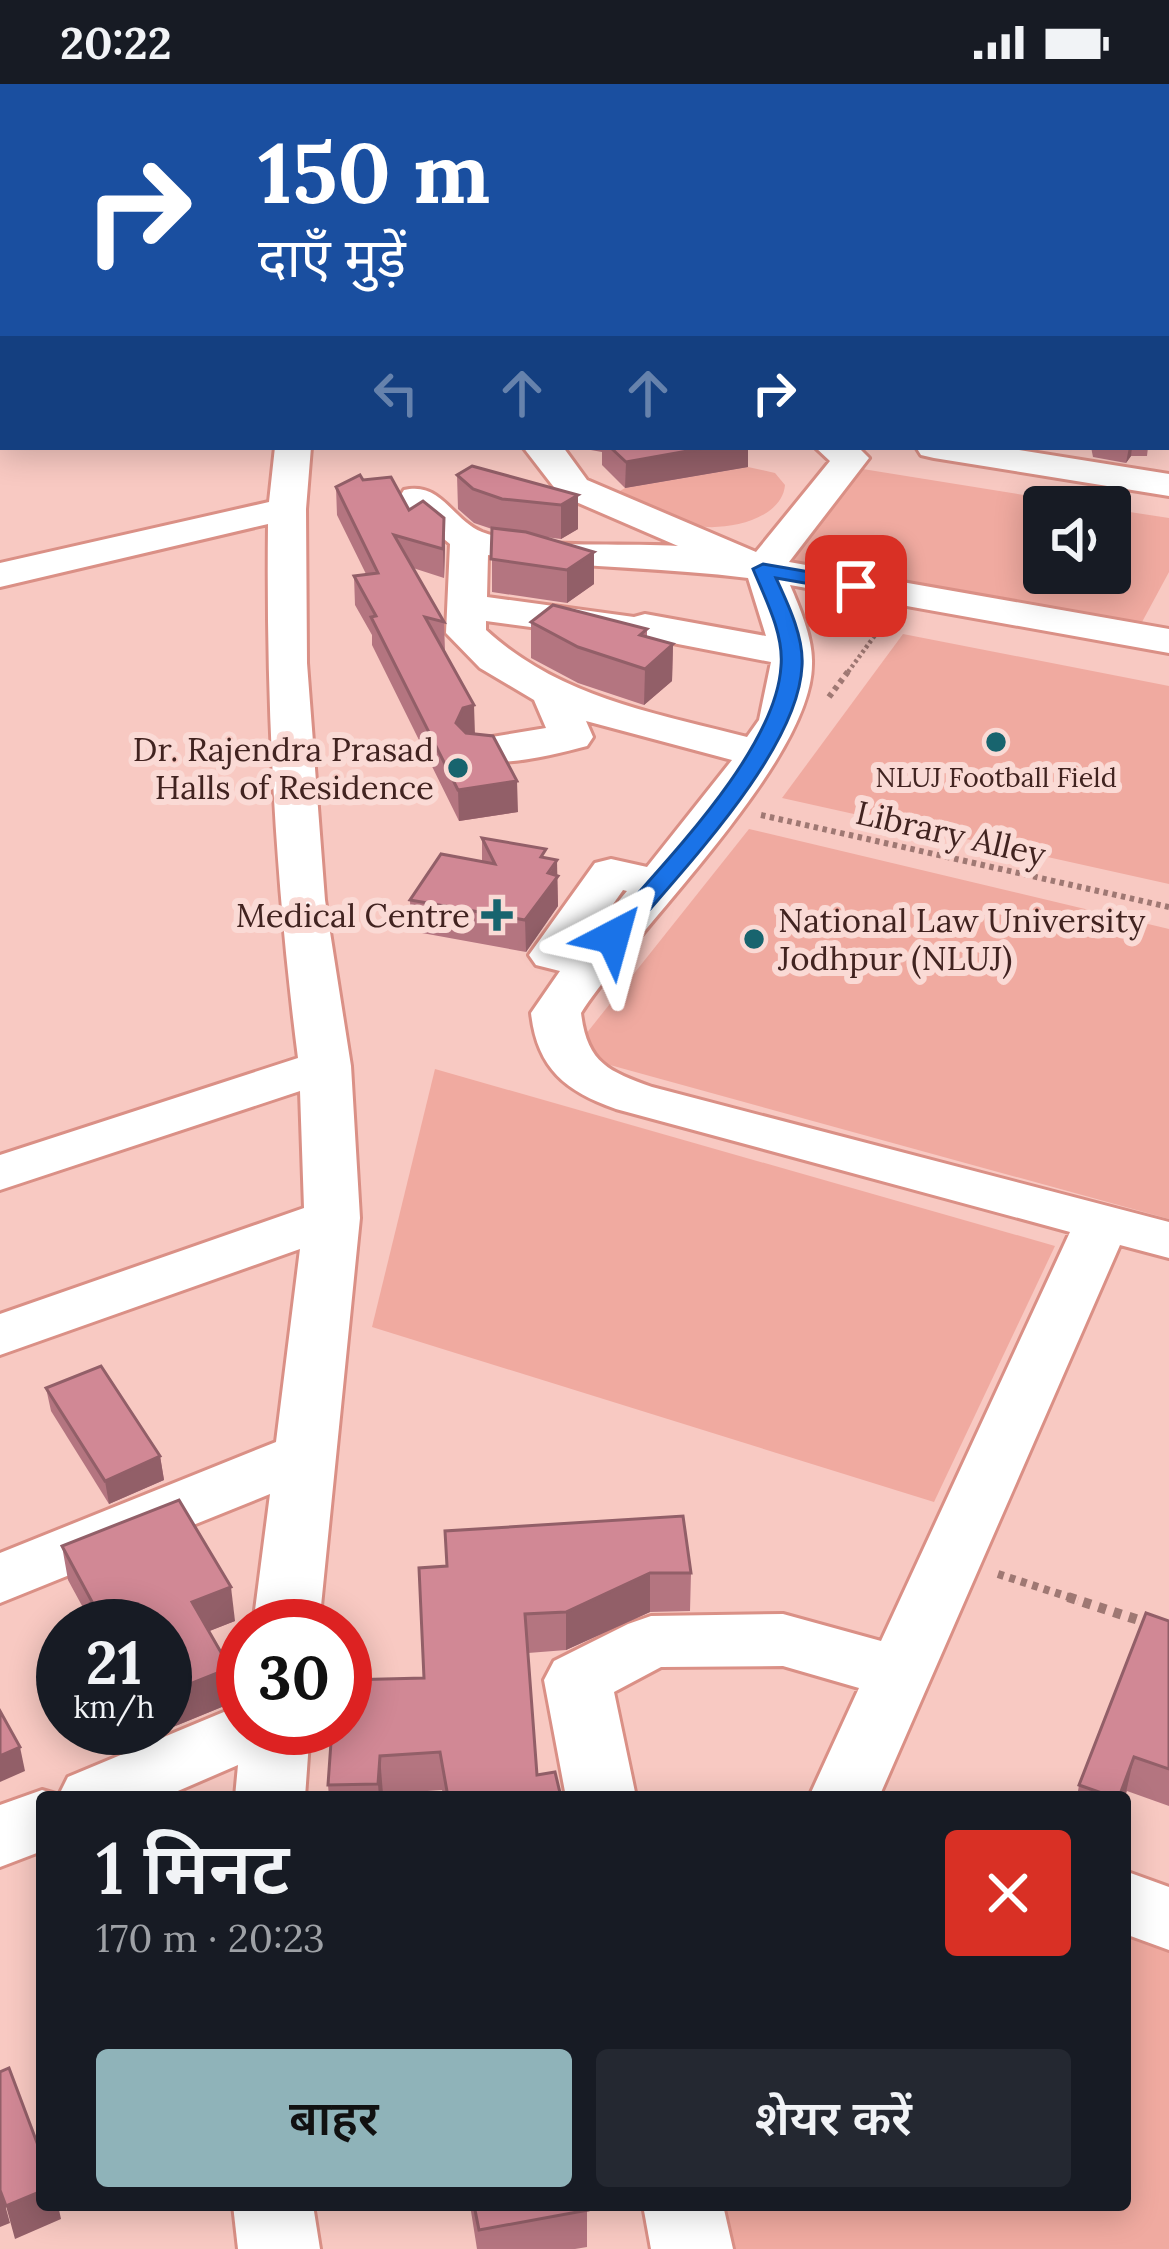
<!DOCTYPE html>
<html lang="hi">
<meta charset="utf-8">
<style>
:root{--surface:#171b24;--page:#242831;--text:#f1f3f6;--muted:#9ea1a6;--accent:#8fb3b9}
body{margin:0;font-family:Lora,"Noto Sans Devanagari",serif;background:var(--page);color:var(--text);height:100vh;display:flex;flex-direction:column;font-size:45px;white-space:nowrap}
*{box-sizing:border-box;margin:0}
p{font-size:39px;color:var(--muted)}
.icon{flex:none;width:66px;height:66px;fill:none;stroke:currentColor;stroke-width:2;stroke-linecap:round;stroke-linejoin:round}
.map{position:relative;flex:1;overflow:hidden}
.sheet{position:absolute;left:36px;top:1707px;width:1095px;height:420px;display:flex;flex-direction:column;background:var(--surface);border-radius:12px;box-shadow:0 6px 30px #0003}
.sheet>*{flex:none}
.banner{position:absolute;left:0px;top:0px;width:1170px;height:366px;box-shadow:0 6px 30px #0003;background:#1a4fa0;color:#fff;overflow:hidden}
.tools{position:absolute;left:1023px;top:402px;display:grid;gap:24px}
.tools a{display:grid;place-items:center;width:108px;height:108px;border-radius:12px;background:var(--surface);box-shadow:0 6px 30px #0003;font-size:60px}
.speed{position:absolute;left:36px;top:1515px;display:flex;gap:24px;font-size:60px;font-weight:700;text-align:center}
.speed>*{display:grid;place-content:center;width:156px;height:156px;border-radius:50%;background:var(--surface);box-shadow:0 6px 30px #0003;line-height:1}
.speed small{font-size:30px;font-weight:400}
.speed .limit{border:18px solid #d22;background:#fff;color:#111}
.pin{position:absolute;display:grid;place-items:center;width:102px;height:102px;color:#fff;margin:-51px;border-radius:24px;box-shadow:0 6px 18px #0006}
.me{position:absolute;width:132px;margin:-66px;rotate:39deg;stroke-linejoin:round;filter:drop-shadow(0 0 9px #0008)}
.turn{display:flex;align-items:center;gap:42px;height:252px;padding:0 60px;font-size:54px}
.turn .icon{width:156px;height:156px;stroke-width:2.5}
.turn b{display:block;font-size:84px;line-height:102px}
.lanes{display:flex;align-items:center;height:114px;padding:0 60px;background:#0003;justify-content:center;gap:60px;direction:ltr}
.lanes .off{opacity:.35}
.round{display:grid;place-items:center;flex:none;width:126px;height:126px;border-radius:12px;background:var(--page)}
.summary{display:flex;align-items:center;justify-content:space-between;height:204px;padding:0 60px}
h1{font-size:72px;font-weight:600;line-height:90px}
.cta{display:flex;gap:24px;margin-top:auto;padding:24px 60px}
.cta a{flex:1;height:138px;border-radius:12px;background:var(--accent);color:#111;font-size:48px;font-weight:600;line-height:138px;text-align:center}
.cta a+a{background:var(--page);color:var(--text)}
.status{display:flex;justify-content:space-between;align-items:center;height:84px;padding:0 60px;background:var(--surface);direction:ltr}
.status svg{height:33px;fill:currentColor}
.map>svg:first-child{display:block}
.green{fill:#f0aaa0}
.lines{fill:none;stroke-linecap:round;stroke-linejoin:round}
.minor-casing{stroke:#da9086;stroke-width:6}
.path-far3{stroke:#9f7873;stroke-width:4.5;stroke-dasharray:3 3;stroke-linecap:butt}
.path-far2{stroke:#9f7873;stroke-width:6;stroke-dasharray:4.5 4.5;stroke-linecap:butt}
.path-far1{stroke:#9f7873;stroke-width:8;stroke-dasharray:6 6;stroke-linecap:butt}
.path{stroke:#9f7873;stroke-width:10;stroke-dasharray:8 8;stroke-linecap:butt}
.minor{fill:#fff;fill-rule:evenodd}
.wall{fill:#b47580}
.shaded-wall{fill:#925f68}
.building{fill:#d18895;stroke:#925f68;stroke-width:3}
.route{fill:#1a73e8;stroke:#114b97;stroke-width:3}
.poi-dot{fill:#18646e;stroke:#fadad5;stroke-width:4.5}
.labels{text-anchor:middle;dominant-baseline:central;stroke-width:12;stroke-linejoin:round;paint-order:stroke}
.far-poi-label{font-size:27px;fill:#412320;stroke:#fadad5}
.poi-label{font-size:33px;fill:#412320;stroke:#fadad5;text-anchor:end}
.street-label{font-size:33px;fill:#412320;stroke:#fadad5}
</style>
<div class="status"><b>20:22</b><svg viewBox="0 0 49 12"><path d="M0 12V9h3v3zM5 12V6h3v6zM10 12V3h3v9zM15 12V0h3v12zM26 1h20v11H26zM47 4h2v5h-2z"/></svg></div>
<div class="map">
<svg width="1169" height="2165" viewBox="0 0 1169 2165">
<rect width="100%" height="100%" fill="#f8c9c2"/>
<g class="green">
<polygon points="844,382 1098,423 1044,423 1044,489 1110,489 1110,425 1169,434 1169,488 1135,551 763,485"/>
<path d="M748 383 775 389 785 401C782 436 726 447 697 442 670 438 640 420 615 410L625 404Z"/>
<polygon points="903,550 1169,602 1169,800 782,714"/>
<polygon points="749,745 1169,845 1169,1135 570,970"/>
<polygon points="435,985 1055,1162 934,1418 372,1243"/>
<polygon points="1125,1818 1169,1835 1169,2165 696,2165 685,2121 1125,2121"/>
</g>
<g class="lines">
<defs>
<g id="minor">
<polygon points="1169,88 1169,111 1167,112 1167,89"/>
<polygon points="3,121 3,139 0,140 0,122"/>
<rect x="1167" y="257" width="2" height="20"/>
<path d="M275 363H311L306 425 307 579 325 816 351 982 360 1134 319 1542H253L270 1410 0 1519V1469L276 1358 300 1165 0 1271V1230L304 1124 300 1007 0 1106V1071L298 974C275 795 266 621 268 440L0 503V479L269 418Z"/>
<path d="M523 363H563L587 396 756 468 830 377 815 363H858L869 374 789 478 1169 545V569L790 501C800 525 813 554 812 580 812 677 637 843 581 929 587 979 608 987 652 1003L1169 1138V1174L1120 1161 879 1713H809L859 1604 783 1582 661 1583 614 1608 636 1713H566L544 1596 554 1577 628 1540 651 1532 783 1530 881 1557 1070 1148 616 1025C565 1007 537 984 531 929L560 887 536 881 529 871 595 779 611 775 647 783 732 676 586 637 593 653 587 662C552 671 503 684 468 675L461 666 468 657 546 644 534 616 480 584 446 549 450 460 404 422 399 414 404 406C441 397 452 436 482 448 531 466 624 458 678 462L560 411ZM488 471C574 484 661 483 748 494L766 552 645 530 634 533 487 513ZM486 537 636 557 647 554 771 578 759 636 747 653C654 629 559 613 486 546ZM623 806 627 807 597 843Z"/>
<polygon points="916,363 1000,363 1169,390 1169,412 934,374 921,371"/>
<polygon points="243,1620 243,1644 310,1644 305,1713 235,1713 238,1681 164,1713 42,1713 42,1767 0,1783 0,1721 42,1706 59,1711 68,1693"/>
<polygon points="1125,1787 1169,1803 1169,1866 1125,1850"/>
<polygon points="233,2121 313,2121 320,2165 238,2165"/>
<polygon points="643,2121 723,2121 733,2165 651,2165"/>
</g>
</defs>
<use href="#minor" class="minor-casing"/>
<polyline class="path-far3" points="848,588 884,539"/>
<g class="path-far2">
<polyline points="829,613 850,585"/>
<polyline points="761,731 1169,823"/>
</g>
<polyline class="path-far1" points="998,1490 1078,1516"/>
<polyline class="path" points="1068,1513 1169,1546"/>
<use href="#minor" class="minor"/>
</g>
<g class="wall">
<polygon points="574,363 748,363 748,383 625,404 602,381 602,368"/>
<polygon points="1091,363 1148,363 1147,372 1131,372 1126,379 1093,373"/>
<polygon points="457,391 578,411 578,445 561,455 545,453 594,468 594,500 567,519 492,508 492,445 474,439 458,425"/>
<polygon points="363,396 409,426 445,462 444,494 413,484 444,538 445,567 475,650 518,728 459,737 372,561 372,551 355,521 354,492 366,490 337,431 336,403"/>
<polygon points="531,538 647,545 647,553 673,560 672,597 644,621 578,599 531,574"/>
<polygon points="482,754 546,774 557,791 558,822 526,868 411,847 410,816 482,778"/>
<polygon points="46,1304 160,1372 164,1396 109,1420 51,1327"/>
<polygon points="62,1462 235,1537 209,1547 230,1584 234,1618 151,1652 147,1644 165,1644 165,1542 93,1542 68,1496"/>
<polygon points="419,1484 691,1489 690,1527 650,1528 566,1566 528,1569 537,1691 561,1713 444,1713 442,1706 383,1710 383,1713 329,1713 328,1701 424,1594"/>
<polygon points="1169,1537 1169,1722 1127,1707 1125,1713 1077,1713 1079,1701"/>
<polygon points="470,2121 587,2121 587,2163 575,2165 477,2165"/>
</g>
<g class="shaded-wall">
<polygon points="710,363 748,363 748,383 625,404 626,378"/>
<polygon points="1129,363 1132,363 1131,372 1126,379"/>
<polygon points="578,411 578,445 561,455 561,421"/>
<polygon points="444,434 445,462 444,494 443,465"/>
<polygon points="594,468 594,500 567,519 567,486"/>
<polygon points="673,560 672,597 644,621 645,585"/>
<polygon points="474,621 475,651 464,654 456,639 463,624"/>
<polygon points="517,697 518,728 459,737 458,706"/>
<polygon points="557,776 558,822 526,868 525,836"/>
<polygon points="160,1372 164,1396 109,1420 105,1397"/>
<polygon points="650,1489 650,1528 566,1566 566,1528"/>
<polygon points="231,1503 235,1537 197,1552 192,1518"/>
<polygon points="230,1584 234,1618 151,1652 150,1644 165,1644 165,1610"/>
<polygon points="20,1663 25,1687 0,1698 0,1672"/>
<polygon points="380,1672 383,1710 383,1713 379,1713 378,1700"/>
<polygon points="1134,1673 1125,1713 1119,1713"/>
<polygon points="1,2106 10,2139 0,2143 0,2106"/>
<polygon points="42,2107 42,2121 58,2121 61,2135 15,2155 6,2122"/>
</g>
<g class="building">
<polygon points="610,363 710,363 626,378"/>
<polygon points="472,382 578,411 561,421 502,415 473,405 457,391"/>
<polygon points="360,391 363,396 391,393 409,426 423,417 444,434 443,465 394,451 444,538 425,533 474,621 463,624 456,639 466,649 493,652 517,697 458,706 371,533 376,532 354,492 378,489 336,403"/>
<polygon points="492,444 526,448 594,468 567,486 491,475"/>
<polygon points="553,521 647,545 640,551 673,560 645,585 578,563 531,538"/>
<polygon points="482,754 546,765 541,773 557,776 548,789 558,792 525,836 410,816 441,770 495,780"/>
<polygon points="101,1282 160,1372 105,1397 46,1304"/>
<polygon points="179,1416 231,1503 192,1518 230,1584 165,1610 165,1542 105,1542 62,1462"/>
<polygon points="683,1432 691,1489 650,1489 566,1528 525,1530 537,1691 555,1688 561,1713 448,1713 440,1668 380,1672 378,1700 328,1701 332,1644 345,1644 345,1596 424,1594 419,1484 447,1482 445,1447"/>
<polygon points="1146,1529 1169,1537 1169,1685 1134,1673 1119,1713 1113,1713 1079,1701"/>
<polygon points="0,1627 20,1663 0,1672"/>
<polygon points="9,1984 42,2072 42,2107 6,2122 0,2106 0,1988"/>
<polygon points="474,2121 587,2121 588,2126 479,2146"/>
</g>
<path class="route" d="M763 480 856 496 866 502 856 508 776 494C788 520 804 553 802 582 798 669 677 791 622 858H605V847C660 782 776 668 781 582 784 550 765 514 753 485Z"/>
<g class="poi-dot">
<circle cx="996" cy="658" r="12"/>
<circle cx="458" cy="684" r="12"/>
<path d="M491 813h12v12h12v12h-12v12h-12v-12h-12v-12h12z"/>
<circle cx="754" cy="855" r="12"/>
</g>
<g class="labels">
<g class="far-poi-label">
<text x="996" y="693">NLUJ Football Field</text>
</g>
<g class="poi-label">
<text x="434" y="665">Dr. Rajendra Prasad<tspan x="434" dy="38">Halls of Residence</tspan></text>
<text x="470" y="831">Medical Centre</text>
<text x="778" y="836" text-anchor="start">National Law University<tspan x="778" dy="38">Jodhpur (NLUJ)</tspan></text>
</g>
<g class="street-label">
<text transform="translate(951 749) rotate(13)">Library Alley</text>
</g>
</g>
</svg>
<div class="tools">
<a><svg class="icon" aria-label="sound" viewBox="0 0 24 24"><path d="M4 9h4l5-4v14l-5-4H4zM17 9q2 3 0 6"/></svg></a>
</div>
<div class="speed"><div>21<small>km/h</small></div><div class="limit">30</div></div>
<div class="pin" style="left:856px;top:502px;background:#d93025"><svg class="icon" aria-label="arrive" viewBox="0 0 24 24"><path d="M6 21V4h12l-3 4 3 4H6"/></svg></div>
<svg class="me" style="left:613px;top:853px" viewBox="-20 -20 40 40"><path d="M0-17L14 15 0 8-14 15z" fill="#1a73e8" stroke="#fff" stroke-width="4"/></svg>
<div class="banner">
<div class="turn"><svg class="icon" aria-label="right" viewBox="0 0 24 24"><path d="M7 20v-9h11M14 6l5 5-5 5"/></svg><div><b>150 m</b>दाएँ मुड़ें</div></div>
<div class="lanes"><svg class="icon off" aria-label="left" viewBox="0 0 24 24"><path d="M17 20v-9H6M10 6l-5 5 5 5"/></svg><svg class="icon off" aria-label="ahead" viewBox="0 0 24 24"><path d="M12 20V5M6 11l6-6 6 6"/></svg><svg class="icon off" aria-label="ahead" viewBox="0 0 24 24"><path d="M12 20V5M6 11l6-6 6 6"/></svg><svg class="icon" aria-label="right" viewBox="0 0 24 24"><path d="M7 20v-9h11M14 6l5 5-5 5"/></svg></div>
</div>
<section class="sheet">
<div class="summary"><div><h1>1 मिनट</h1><p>170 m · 20:23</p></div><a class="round" style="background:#d93025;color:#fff"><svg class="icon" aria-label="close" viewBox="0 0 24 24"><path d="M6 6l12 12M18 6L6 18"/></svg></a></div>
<div class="cta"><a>बाहर</a><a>शेयर करें</a></div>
</section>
</div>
